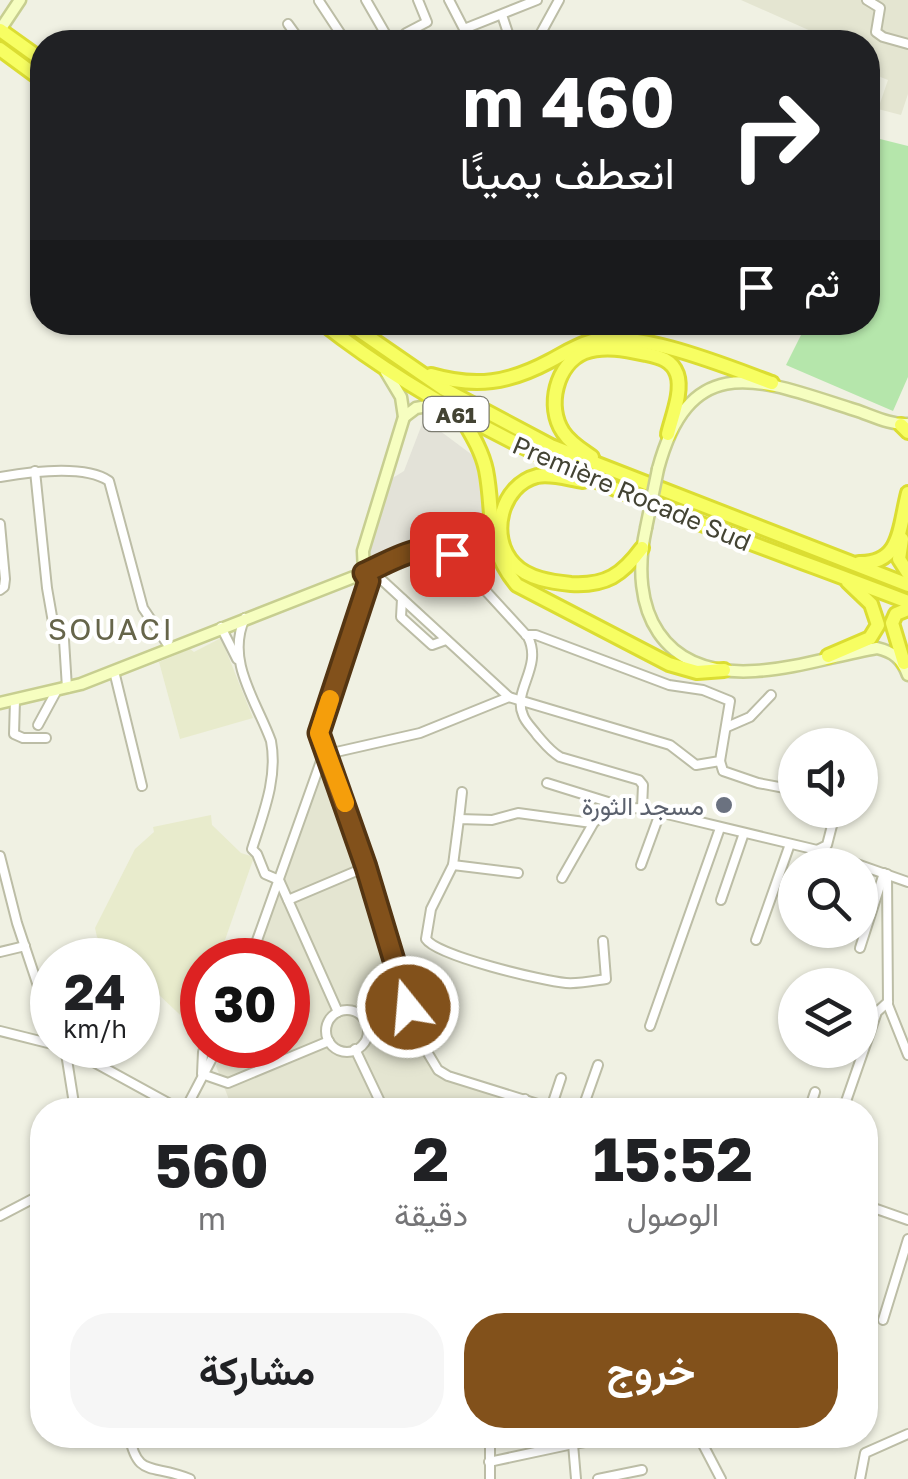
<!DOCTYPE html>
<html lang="ar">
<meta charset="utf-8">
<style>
:root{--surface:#fff;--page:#f6f6f6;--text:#202124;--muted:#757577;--accent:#82511b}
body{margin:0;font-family:"Golos Text",Vazirmatn,sans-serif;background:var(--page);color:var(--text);direction:rtl;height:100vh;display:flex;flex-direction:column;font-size:38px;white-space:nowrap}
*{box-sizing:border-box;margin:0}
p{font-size:32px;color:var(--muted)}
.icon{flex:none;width:55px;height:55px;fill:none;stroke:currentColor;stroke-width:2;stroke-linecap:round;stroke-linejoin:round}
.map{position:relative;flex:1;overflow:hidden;direction:ltr}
.drawer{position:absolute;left:30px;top:1098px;width:848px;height:350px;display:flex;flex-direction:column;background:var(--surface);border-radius:40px;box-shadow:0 2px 8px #0004;direction:rtl}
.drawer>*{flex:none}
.guide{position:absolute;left:30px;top:30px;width:850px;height:305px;border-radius:40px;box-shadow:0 2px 8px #0004;direction:rtl;background:#202124;color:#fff;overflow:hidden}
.controls{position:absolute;left:778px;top:728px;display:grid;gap:20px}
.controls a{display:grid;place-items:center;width:100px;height:100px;border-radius:50%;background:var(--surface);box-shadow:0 2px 8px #0004;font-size:50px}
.speed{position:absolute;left:30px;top:938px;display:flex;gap:20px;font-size:50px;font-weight:700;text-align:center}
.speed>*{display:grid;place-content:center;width:130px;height:130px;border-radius:50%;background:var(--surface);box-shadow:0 2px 8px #0004;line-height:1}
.speed small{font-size:25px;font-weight:400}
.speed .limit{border:15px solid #d22;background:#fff;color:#111}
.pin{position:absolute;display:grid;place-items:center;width:85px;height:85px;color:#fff;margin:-42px;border-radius:20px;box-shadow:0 5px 15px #0006}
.me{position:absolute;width:110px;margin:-55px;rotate:343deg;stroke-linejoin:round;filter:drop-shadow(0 0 8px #0008)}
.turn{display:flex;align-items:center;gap:35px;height:210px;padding:0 40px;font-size:45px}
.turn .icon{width:130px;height:130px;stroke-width:2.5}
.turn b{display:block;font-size:70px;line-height:85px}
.then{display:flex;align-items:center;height:95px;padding:0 40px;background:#0003;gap:20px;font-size:38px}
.eta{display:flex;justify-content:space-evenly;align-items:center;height:170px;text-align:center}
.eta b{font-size:60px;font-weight:700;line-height:70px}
.action{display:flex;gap:20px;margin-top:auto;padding:20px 40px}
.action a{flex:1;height:115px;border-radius:40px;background:var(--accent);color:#fff;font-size:40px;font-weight:700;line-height:115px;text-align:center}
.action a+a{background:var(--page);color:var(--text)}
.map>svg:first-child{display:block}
.residential{fill:#e4e5d1}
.industrial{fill:#e3e2d8}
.education{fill:#e8ebcc}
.green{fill:#b5e6ab}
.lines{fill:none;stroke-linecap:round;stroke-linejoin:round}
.street-casing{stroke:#bcbda6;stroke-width:12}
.secondary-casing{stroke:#c7ce90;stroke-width:15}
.highway-casing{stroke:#dbdd32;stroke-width:18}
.street{stroke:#fff;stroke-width:8}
.secondary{stroke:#f6fec0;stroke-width:10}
.highway{stroke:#f7fe62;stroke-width:12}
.secondary-bridge-casing{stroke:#c7ce90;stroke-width:15;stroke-linecap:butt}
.secondary-bridge{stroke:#f6fec0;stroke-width:10}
.route-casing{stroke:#543512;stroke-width:25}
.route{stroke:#82511b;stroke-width:18}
.slow{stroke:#f59e0b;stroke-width:18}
.worship-dot{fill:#6b7280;stroke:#fff;stroke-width:4}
.labels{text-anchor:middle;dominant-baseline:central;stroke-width:8;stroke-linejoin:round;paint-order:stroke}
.shield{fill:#fff;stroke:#7b7b70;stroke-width:2.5}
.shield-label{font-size:22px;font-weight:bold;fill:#434333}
.street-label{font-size:25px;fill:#434333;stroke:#fff}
.worship-label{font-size:25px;fill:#5b616d;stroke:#fff;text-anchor:end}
.quarter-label{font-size:30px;letter-spacing:2.5px;fill:#66654a;stroke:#fff}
</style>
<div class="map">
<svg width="908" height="1479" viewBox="0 0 908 1479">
<rect width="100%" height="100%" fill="#f0f1e3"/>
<g class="residential">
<polygon points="741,0 908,0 908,94 901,115 878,109 888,80 868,72 868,42 819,42 813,32"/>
<polygon points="326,747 408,1007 441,1071 557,1110 233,1110 216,1066 223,1045 288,1045 288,960 253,960"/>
</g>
<polygon class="industrial" points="424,419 479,460 488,553 427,542 372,564 364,560 391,479 404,471"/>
<g class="education">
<polygon points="221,638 253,718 180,739 159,662 190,649 194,652"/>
<polygon points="211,815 212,825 241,853 254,857 218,960 202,960 202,1006 195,1029 138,975 138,960 122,960 97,937 95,928 135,849 154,832 153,827"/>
</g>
<polygon class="green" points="868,136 908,146 908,377 893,411 786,365 807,323 868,322"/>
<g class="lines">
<defs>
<g id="street">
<polyline points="366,0 385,33 368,42"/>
<polyline points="449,0 464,29 537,0"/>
<polyline points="867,0 880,8 876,32 883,37 908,44"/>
<polyline points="319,1 346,42"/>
<polyline points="502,15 511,42"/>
<polyline points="288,24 301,42"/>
<polyline points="408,42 406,33 427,22 418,0"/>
<polyline points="536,42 559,0"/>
<polyline points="35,471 47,588 54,628 64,640 67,688"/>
<path d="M0 477C29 472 84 464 109 481L143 608 170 648"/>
<polyline points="0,524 5,579 4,587 0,590"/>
<polyline points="371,570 509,697 670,745 696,765 720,761 730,701 703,690 669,685 536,635 526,635"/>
<polyline points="402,599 401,617 432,645 446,640"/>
<path d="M245 618C225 661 257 702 271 741 278 778 263 814 252 849L257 854 265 874 279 880 338 1012"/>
<polyline points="221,627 237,659"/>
<polyline points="114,671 142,786"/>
<polyline points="15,700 14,734 23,738 46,738"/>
<polyline points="38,725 57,690"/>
<polyline points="727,727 750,717 771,695"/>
<polyline points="323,755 420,733 509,697"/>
<polyline points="720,761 723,771 758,783 795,790"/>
<polyline points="547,783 624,807"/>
<polyline points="459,819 462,792"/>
<polyline points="0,856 17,923 52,1028"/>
<polyline points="453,865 518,873"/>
<polyline points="641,865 660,813"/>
<polyline points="813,865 817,850 827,845 836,810"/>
<polyline points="887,874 888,1005 908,1055"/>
<polyline points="562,878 594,822"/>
<polyline points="288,900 366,867"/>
<polyline points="721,900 744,833"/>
<polyline points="813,934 815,930"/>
<polyline points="756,940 790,844"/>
<path d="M603 941 606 979C593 981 579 984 566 983 543 981 437 956 426 939L431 909 453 865 459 819 492 820 518 813 592 823 616 809 642 808"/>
<polyline points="860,948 884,873"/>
<polyline points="0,952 25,946"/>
<polyline points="250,960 326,747"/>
<circle cx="347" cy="1031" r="21"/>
<polyline points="366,1023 408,1007"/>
<polyline points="650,1026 720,828"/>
<polyline points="0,1031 52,1044"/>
<polyline points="57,1045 68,1048 181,1110"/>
<polyline points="216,1045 203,1052 202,1074 228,1083 329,1041"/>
<polyline points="65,1047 75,1110"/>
<polyline points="355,1049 384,1110"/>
<polyline points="551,1108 561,1078"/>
<polyline points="185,1110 219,1045"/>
<polyline points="507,1110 525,1099"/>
<path d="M557 1110 448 1076 438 1070 429 1055 408 1007 366 867 319 733 369 581 364 573C392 562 423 539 452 554L528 637C543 667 512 690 523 715 525 722 533 729 537 735 545 744 550 751 560 757L639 780 643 785 642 808 817 850 908 882"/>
<polyline points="582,1110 598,1065"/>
<polyline points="809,1110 815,1092"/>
<polyline points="843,1110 877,1012 888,1002"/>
<polyline points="865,1205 908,1220"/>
<polyline points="0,1216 42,1194"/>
<polyline points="883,1320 908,1239"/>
<path d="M129 1435C138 1479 151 1463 190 1479"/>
<polyline points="490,1435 490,1479"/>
<polyline points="698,1435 721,1479"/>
<polyline points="489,1462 573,1444"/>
<polyline points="576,1479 573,1444 626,1435"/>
<polyline points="598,1479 642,1470"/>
<polyline points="860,1479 865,1453 908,1434"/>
</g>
<g id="secondary">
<polyline points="0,30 20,0"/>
<polyline points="404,417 416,408 439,404"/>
<path d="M658 469C691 346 763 381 855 410 871 415 890 425 907 424"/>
<path d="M646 528C628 610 661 677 755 671 795 669 836 655 877 648 894 652 902 659 908 675"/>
<polyline points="0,703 81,684 364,573 363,551 404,417 401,397 386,372"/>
</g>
<g id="highway">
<polyline points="0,30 42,60"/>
<polyline points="0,49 42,80"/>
<path d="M321 322C494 458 705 524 908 602"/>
<polyline points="347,322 444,389 551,446 908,585"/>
<path d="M431 375C476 388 509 383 550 361 563 354 577 345 592 341 637 329 728 367 772 383"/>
<path d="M462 418C472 435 482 451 486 470 495 516 484 545 517 585L669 664 697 672 724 670"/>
<polyline points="901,425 908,432"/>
<path d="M592 457C582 450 570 443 563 432 546 407 556 364 585 352 605 345 627 350 646 354 660 357 672 360 677 374 683 391 672 417 668 434"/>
<path d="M583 481C569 479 552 473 537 476 501 485 488 537 514 564 528 579 552 582 571 584 606 586 622 575 642 548"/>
<polyline points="902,539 899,559 908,573"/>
<path d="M859 563C902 564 899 527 908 493"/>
<polyline points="828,656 870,638 878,625 871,604 848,582"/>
<polyline points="904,663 892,623 896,614 908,609"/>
</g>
</defs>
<use href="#street" class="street-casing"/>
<use href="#secondary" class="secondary-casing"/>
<use href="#highway" class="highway-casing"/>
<use href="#street" class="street"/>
<use href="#secondary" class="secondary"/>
<use href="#highway" class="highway"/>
<defs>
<polyline id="secondary-bridge" points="646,528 658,469"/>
</defs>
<use href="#secondary-bridge" class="secondary-bridge-casing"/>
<use href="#secondary-bridge" class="secondary-bridge"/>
</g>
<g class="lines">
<defs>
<path id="route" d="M408 1007 366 867 319 733 369 581 364 573C392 561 423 539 452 554"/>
</defs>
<use href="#route" class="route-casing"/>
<use href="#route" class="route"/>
<polyline class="slow" points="330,699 319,733 345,803"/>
</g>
<circle class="worship-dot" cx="724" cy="805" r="10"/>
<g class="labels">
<rect class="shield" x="423.5" y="397" width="65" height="34" rx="8"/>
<g class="shield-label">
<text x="456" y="414">A61</text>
</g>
<g class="street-label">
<text transform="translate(632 493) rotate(23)">Première Rocade Sud</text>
</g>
<g class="worship-label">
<text x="704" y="805">مسجد الثورة</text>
</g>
<g class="quarter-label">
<text x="111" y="629">SOUACI</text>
</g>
</g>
</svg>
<div class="controls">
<a><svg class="icon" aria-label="sound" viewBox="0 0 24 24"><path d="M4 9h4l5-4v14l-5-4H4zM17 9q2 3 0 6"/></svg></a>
<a><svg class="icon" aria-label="search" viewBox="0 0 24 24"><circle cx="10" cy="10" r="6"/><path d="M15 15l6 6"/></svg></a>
<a><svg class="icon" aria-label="layers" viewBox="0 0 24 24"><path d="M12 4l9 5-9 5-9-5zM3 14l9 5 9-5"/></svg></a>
</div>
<div class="speed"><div>24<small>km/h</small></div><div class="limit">30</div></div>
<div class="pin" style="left:452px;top:554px;background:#d93025"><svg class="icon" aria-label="arrive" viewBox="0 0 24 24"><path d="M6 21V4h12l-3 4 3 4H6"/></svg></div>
<svg class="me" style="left:408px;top:1007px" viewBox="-20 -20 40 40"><circle r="17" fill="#82511b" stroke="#fff" stroke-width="3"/><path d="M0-11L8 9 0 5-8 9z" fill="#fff"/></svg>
<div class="guide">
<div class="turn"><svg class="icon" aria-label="right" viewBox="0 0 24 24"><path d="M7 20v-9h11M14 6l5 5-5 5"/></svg><div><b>460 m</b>انعطف يمينًا</div></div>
<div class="then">ثم<svg class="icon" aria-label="arrive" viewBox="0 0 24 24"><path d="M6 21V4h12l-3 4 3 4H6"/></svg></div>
</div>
<section class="drawer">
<div class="eta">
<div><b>15:52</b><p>الوصول</p></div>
<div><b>2</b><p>دقيقة</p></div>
<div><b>560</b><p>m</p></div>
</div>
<div class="action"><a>خروج</a><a>مشاركة</a></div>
</section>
</div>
